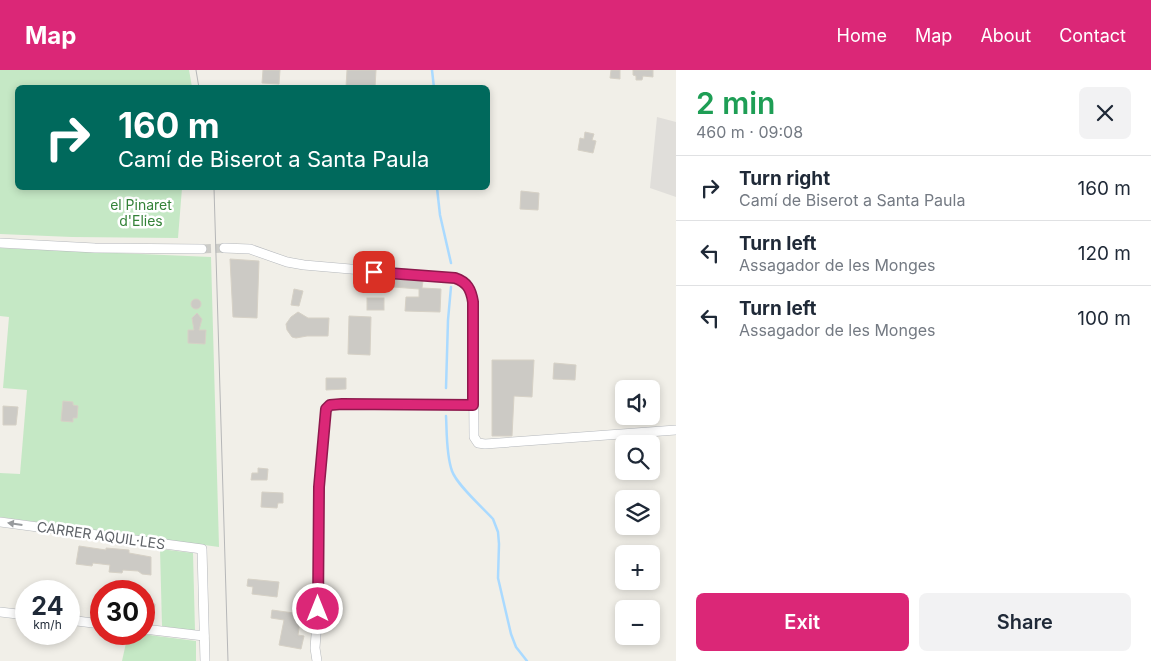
<!DOCTYPE html>
<meta charset="utf-8">
<style>
:root{--surface:#fff;--page:#f2f2f3;--text:#1f2937;--muted:#747a83;--line:#e0e1e3;--accent:#db2777}
body{margin:0;font-family:Inter,sans-serif;background:var(--page);color:var(--text);height:100vh;display:flex;flex-direction:column;font-size:19px;white-space:nowrap}
*{box-sizing:border-box;margin:0}
p{font-size:16px;color:var(--muted)}
.icon{flex:none;width:28px;height:28px;fill:none;stroke:currentColor;stroke-width:2;stroke-linecap:round;stroke-linejoin:round}
.map{position:relative;flex:1;overflow:hidden}
.panel{display:flex;flex-direction:column;background:var(--surface);width:475px}
.panel>*{flex:none}
.hud{position:absolute;left:15px;top:15px;width:475px;height:105px;border-radius:8px;box-shadow:0 2px 8px #0003;background:#00695c;color:#fff;overflow:hidden}
.controls{position:absolute;left:615px;top:310px;display:grid;gap:10px}
.controls a{display:grid;place-items:center;width:45px;height:45px;border-radius:8px;background:var(--surface);box-shadow:0 2px 8px #0003;font-size:25px}
.speed{position:absolute;left:15px;top:510px;display:flex;gap:10px;font-size:25px;font-weight:700;text-align:center}
.speed>*{display:grid;place-content:center;width:65px;height:65px;border-radius:50%;background:var(--surface);box-shadow:0 2px 8px #0003;line-height:1}
.speed small{font-size:12px;font-weight:400}
.speed .limit{border:8px solid #d22;background:#fff;color:#111}
.pin{position:absolute;display:grid;place-items:center;width:42px;height:42px;color:#fff;margin:-21px;border-radius:10px;box-shadow:0 2px 8px #0006}
.me{position:absolute;width:55px;margin:-28px;rotate:0deg;stroke-linejoin:round;filter:drop-shadow(0 0 4px #0008)}
.turn{display:flex;align-items:center;gap:18px;height:105px;padding:0 20px;font-size:22px}
.turn .icon{width:65px;height:65px;stroke-width:2.5}
.turn b{display:block;font-size:35px;line-height:42px}
.round{display:grid;place-items:center;flex:none;width:52px;height:52px;border-radius:8px;background:var(--page)}
.headline{display:flex;align-items:center;justify-content:space-between;height:85px;padding:0 20px}
h1{font-size:30px;font-weight:600;line-height:38px;color:#1e9e55}
.action{display:flex;gap:10px;margin-top:auto;padding:10px 20px}
.action a{flex:1;height:58px;border-radius:8px;background:var(--accent);color:#fff;font-size:20px;font-weight:600;line-height:58px;text-align:center}
.action a+a{background:var(--page);color:var(--text)}
ul{padding:0;list-style:none}
li{display:flex;align-items:center;gap:15px;height:65px;padding:0 20px;border-top:1px solid var(--line)}
li div{flex:1}
li b{display:block;font-size:19px}
li em{font-style:normal}
header{display:flex;align-items:center;gap:30px;box-sizing:border-box;height:70px;padding:0 25px;background:var(--accent);color:#fff}
header strong{font-size:24px}
nav{display:flex;gap:28px;margin-inline-start:auto;font-size:18px}
main{display:flex;flex:1;min-height:0}
.map>svg:first-child{display:block}
.industrial{fill:#e0deda}
.green{fill:#c5e8c5}
.lines{fill:none;stroke-linecap:round;stroke-linejoin:round}
.stream{stroke:#aadaff;stroke-width:2.5}
.building{fill:#cccac5;stroke:#d6d1c6}
.minor-tunnel{stroke:#ccccc8;stroke-width:9;stroke-dasharray:9 4.5;stroke-linecap:butt}
.minor-casing{stroke:#b5b8bc;stroke-width:10}
.minor{stroke:#fff;stroke-width:9}
.tram{stroke:#b6b7b8;stroke-width:1}
.oneway{fill:#979a9d}
.route-casing{stroke:#8e194d;stroke-width:12}
.route{stroke:#db2777;stroke-width:9}
.labels{text-anchor:middle;dominant-baseline:central;stroke-width:5;stroke-linejoin:round;paint-order:stroke}
.park-label{font-size:14px;fill:#348238;stroke:#fff}
.street-label{font-size:14px;fill:#5f6368;stroke:#fff}
</style>
<header>
<strong>Map</strong>
<nav><a>Home</a><a>Map</a><a>About</a><a>Contact</a></nav>
</header>
<main>
<div class="map">
<svg width="676" height="591" viewBox="0 0 676 591">
<rect width="100%" height="100%" fill="#f1efe8"/>
<polygon class="industrial" points="657,47 676,52 676,127 650,118"/>
<g class="green">
<polygon points="0,0 189,0 192,17 18,18 18,118 182,118 178,168 72,167 0,164"/>
<polygon points="0,178 211,187 219,477 0,447 0,403 20,404 27,320 3,318 9,247 0,246"/>
<polygon points="160,479 193,483 195,561 162,556"/>
<polygon points="128,564 141,564 196,571 196,591 122,591"/>
</g>
<g class="lines">
<g class="stream">
<polyline points="432,0 434,18"/>
<polyline points="437,118 440,145 451,193"/>
<polyline points="446,318 448,250 451,217"/>
<path d="M446 346C447 363 446 384 452 401 457 415 482 437 493 449L498 462 499 474 498 508 511 564 516 577 527 591"/>
</g>
</g>
<g class="building">
<polygon points="263,0 280,0 279,14 262,13"/>
<polygon points="347,0 376,0 375,18 346,17"/>
<polygon points="611,0 620,0 620,9 610,8"/>
<polygon points="633,0 653,0 653,7 643,6 642,10 636,10 636,6 633,5"/>
<polygon points="585,62 594,64 592,70 596,71 593,83 578,80 580,68 584,69"/>
<polygon points="521,121 539,123 538,140 520,139"/>
<polygon points="230,189 259,191 257,248 233,247"/>
<polygon points="354,206 423,211 422,218 441,219 440,242 405,241 406,227 419,227 419,219 354,214"/>
<polygon points="294,219 303,221 299,236 291,235"/>
<rect x="367" y="228" width="17" height="12"/>
<circle cx="196" cy="234" r="5"/>
<polygon points="298,242 308,248 329,248 328,266 307,266 296,268 292,267 287,260 286,254 291,247"/>
<polygon points="197,243 202,249 199,260 206,260 205,274 188,273 188,260 194,260 192,248"/>
<polygon points="349,246 371,247 370,285 348,284"/>
<polygon points="492,290 534,290 532,327 514,326 512,366 492,366"/>
<polygon points="554,293 576,295 575,310 553,309"/>
<polygon points="326,308 346,308 346,319 326,320"/>
<polygon points="63,331 73,332 73,335 78,336 77,348 73,348 73,352 61,351"/>
<polygon points="3,336 18,337 16,355 3,355"/>
<polygon points="258,398 268,399 267,410 251,410 252,403 258,403"/>
<polygon points="262,422 283,423 283,433 278,433 277,438 261,437"/>
<polygon points="79,476 106,480 106,478 129,480 129,483 151,487 151,505 142,504 138,501 123,500 122,503 109,502 110,495 93,493 92,496 76,494"/>
<polygon points="248,509 279,512 277,527 252,524 253,517 247,516"/>
<polygon points="144,533 155,534 153,549 144,548"/>
<polygon points="272,540 301,544 298,565 304,566 301,579 279,575 284,550 271,548"/>
</g>
<g class="lines">
<polyline class="minor-tunnel" points="202,179 224,178"/>
<defs>
<g id="minor">
<polyline points="0,173 95,178 202,179"/>
<path d="M224 178 250 179 287 192 304 195 455 208C467 212 471 219 473 232L474 367 478 373 485 374 676 360"/>
<polyline points="0,452 202,479 205,591"/>
<polyline points="0,542 26,545"/>
<polyline points="69,550 101,554"/>
<polyline points="144,559 204,566"/>
<polyline points="317,591 315,578 318,539 319,417 326,339 330,335 342,334 473,335"/>
</g>
</defs>
<use href="#minor" class="minor-casing"/>
<use href="#minor" class="minor"/>
<g class="tram">
<polyline points="196,0 199,18"/>
<polyline points="214,118 228,591"/>
</g>
</g>
<defs><path id="oneway-solid" d="M-6-.8H1V-3.2L6.5 0L1 3.2V.8H-6Z" transform="scale(1.25)"/></defs>
<use class="oneway" href="#oneway-solid" transform="translate(15 454) rotate(-172)"/>
<g class="lines">
<defs>
<path id="route" d="M318 539 319 417 326 339 330 335 342 334 473 335V232C471 219 467 212 455 208L374 202"/>
</defs>
<use href="#route" class="route-casing"/>
<use href="#route" class="route"/>
</g>
<g class="labels">
<g class="park-label">
<text x="141" y="134">el Pinaret<tspan x="141" dy="16">d'Elies</tspan></text>
</g>
<g class="street-label">
<text transform="translate(101 465) rotate(8)">CARRER AQUIL·LES</text>
</g>
</g>
</svg>
<div class="controls">
<a><svg class="icon" aria-label="sound" viewBox="0 0 24 24"><path d="M4 9h4l5-4v14l-5-4H4zM17 9q2 3 0 6"/></svg></a>
<a><svg class="icon" aria-label="search" viewBox="0 0 24 24"><circle cx="10" cy="10" r="6"/><path d="M15 15l6 6"/></svg></a>
<a><svg class="icon" aria-label="layers" viewBox="0 0 24 24"><path d="M12 4l9 5-9 5-9-5zM3 14l9 5 9-5"/></svg></a>
<a>+</a>
<a>−</a>
</div>
<div class="speed"><div>24<small>km/h</small></div><div class="limit">30</div></div>
<div class="pin" style="left:374px;top:202px;background:#d93025"><svg class="icon" aria-label="arrive" viewBox="0 0 24 24"><path d="M6 21V4h12l-3 4 3 4H6"/></svg></div>
<svg class="me" style="left:318px;top:539px" viewBox="-20 -20 40 40"><circle r="17" fill="#db2777" stroke="#fff" stroke-width="3"/><path d="M0-11L8 9 0 5-8 9z" fill="#fff"/></svg>
<div class="hud">
<div class="turn"><svg class="icon" aria-label="right" viewBox="0 0 24 24"><path d="M7 20v-9h11M14 6l5 5-5 5"/></svg><div><b>160 m</b>Camí de Biserot a Santa Paula</div></div>
</div>
</div>
<section class="panel">
<div class="headline"><div><h1>2 min</h1><p>460 m · 09:08</p></div><a class="round"><svg class="icon" aria-label="close" viewBox="0 0 24 24"><path d="M6 6l12 12M18 6L6 18"/></svg></a></div>
<ul>
<li><svg class="icon" aria-label="right" viewBox="0 0 24 24"><path d="M7 20v-9h11M14 6l5 5-5 5"/></svg><div><b>Turn right</b><p>Camí de Biserot a Santa Paula</p></div><em>160 m</em></li>
<li><svg class="icon" aria-label="left" viewBox="0 0 24 24"><path d="M17 20v-9H6M10 6l-5 5 5 5"/></svg><div><b>Turn left</b><p>Assagador de les Monges</p></div><em>120 m</em></li>
<li><svg class="icon" aria-label="left" viewBox="0 0 24 24"><path d="M17 20v-9H6M10 6l-5 5 5 5"/></svg><div><b>Turn left</b><p>Assagador de les Monges</p></div><em>100 m</em></li>
</ul>
<div class="action"><a>Exit</a><a>Share</a></div>
</section>
</main>
